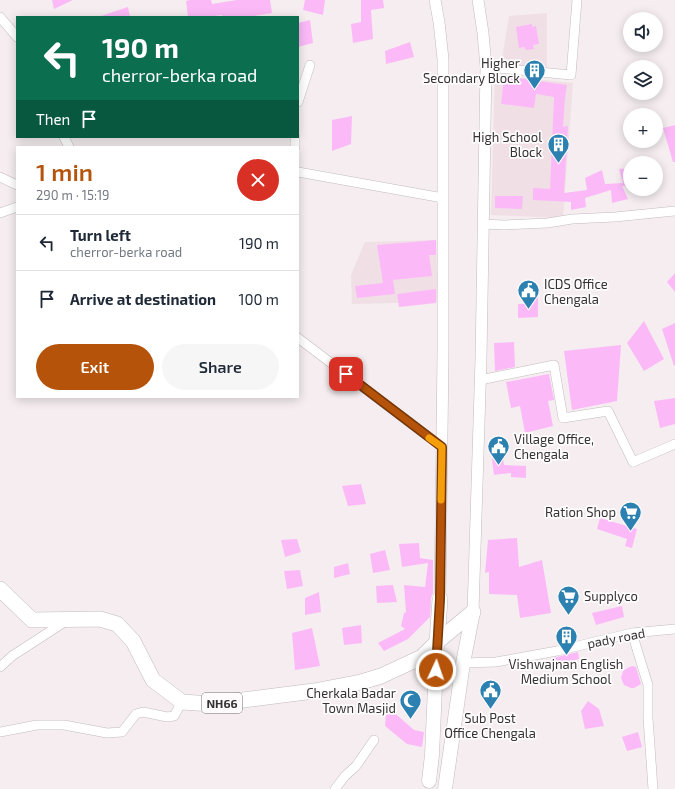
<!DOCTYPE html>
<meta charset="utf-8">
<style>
:root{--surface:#fff;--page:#f6f6f7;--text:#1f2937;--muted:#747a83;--line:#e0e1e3;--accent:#b45309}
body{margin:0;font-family:"Exo 2",sans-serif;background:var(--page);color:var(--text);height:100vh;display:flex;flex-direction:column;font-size:15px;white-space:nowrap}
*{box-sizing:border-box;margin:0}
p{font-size:13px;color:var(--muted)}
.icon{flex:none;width:22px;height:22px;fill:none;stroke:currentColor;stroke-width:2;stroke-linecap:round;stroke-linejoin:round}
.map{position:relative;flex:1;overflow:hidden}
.side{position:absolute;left:16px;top:146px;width:283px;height:252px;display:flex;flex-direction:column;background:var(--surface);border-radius:0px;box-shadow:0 2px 10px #0003}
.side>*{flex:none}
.top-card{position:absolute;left:16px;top:16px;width:283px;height:122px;border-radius:0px;box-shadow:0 2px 10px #0003;background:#0b6e4f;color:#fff;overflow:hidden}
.fabs{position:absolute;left:623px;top:12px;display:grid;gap:8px}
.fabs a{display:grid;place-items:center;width:40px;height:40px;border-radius:50%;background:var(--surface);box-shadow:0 2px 10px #0003;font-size:20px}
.pin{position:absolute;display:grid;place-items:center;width:34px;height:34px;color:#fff;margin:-17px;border-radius:8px;box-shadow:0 2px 6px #0006}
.me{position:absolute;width:44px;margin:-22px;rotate:3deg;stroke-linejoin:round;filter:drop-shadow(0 0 3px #0008)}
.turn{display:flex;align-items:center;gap:14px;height:84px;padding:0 20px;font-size:18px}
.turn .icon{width:52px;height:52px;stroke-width:2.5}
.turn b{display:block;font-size:28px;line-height:34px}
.then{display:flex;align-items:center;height:38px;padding:0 20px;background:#0003;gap:8px;font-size:15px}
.round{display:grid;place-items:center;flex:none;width:42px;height:42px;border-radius:21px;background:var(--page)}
.overview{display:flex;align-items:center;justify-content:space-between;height:68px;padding:0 20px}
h1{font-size:24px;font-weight:600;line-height:30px;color:var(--accent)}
.cta{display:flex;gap:8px;margin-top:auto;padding:8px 20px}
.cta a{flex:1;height:46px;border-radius:24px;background:var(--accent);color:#fff;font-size:16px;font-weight:600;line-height:46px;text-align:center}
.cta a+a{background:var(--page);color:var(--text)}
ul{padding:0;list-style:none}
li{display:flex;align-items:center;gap:12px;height:56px;padding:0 20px;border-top:1px solid var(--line)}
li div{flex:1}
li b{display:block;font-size:15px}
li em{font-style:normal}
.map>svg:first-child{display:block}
.built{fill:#f0e0e6}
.building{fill:#fbbaf7}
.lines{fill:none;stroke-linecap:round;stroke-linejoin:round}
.minor-casing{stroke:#c3bbbe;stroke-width:10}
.tertiary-casing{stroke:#c3bbbe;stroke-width:12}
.primary-casing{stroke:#c3bbbe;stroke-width:15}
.trunk-casing{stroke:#c3bbbe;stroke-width:16}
.minor{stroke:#fff;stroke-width:9}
.tertiary{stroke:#fff;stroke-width:11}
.primary{stroke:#fff;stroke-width:14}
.trunk{stroke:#fff;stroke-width:15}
.route-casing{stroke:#753606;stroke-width:10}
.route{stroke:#b45309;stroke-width:7}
.slow{stroke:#f59e0b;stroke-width:7}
.labels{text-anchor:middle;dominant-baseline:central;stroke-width:3.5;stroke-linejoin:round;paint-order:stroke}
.shield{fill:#fefcfd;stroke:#726f70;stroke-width:1}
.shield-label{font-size:12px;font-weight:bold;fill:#363334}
.poi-label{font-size:13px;fill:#363334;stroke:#fefcfd;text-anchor:end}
.street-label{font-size:13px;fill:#363334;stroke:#fefcfd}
</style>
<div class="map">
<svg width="675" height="789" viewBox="0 0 675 789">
<rect width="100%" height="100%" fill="#f5edf0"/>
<g class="built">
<polygon points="547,13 547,70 501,65 509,16"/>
<polygon points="495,75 573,83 563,218 491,215"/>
<polygon points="436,240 438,302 352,304 351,275 365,242"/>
</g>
<g class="building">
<polygon points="52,0 73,0 54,9"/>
<polygon points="190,0 211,0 212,4 237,0 270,0 272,13 248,17 222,17 222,15 206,17 188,17 186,1"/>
<polygon points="305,0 325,0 323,15 303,10"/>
<polygon points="361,0 383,0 384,8 371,10 373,39 353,43 351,24 361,22"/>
<polygon points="128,7 130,17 101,17 101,16"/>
<polygon points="310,20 313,43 298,47 298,23"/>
<polygon points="532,24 532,27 536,26 539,44 533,45 534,49 526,50 524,47 519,48 516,27"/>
<polygon points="410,42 414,57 386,64 385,51"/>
<polygon points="504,76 567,85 565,98 563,127 568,126 564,193 587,190 585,178 602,170 605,184 623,183 619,169 630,168 630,186 622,186 628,199 612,203 611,190 585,198 586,207 571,210 571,202 533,200 533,188 550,189 554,97 536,94 534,108 501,104"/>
<polygon points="352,116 351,144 332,151 332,120"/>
<polygon points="675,125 675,162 673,162 663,128"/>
<polygon points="495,196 523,196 522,209 495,208"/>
<polygon points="436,240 436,255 429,255 432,276 393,280 395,294 357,298 355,286 383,283 377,245"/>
<polygon points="675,273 675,292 667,282"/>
<polygon points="536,282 538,299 538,317 518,318 518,304 525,304 524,295 530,294 529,283"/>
<polygon points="436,289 436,303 399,307 397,294"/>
<polygon points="644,321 664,359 644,371 627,343"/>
<polygon points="675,323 675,365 674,366 662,329"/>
<polygon points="514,342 515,367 495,371 494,343"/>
<polygon points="621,345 617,401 572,410 564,351"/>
<polygon points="549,374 554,400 548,401 553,426 525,433 520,406 511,408 506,382"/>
<polygon points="675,398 675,424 660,428 654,401"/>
<polygon points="503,458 504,465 526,466 526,478 511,477 511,473 494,475 492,459"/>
<polygon points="361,484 366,504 348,506 342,486"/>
<polygon points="600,518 637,529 632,548 625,546 627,539 597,529"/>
<polygon points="517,538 519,567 542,560 551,613 520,618 517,595 489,594 489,572 485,573 488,540"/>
<polygon points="297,539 301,552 285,557 281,540"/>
<polygon points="419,543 420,558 433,560 433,593 431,598 430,617 408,639 384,651 378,643 405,629 401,626 404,613 406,612 404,585 425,587 428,563 402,567 399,544"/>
<polygon points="385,550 390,570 373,573 370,554"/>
<polygon points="348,563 350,574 334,578 334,567"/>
<polygon points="300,570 303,586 287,589 284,571"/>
<polygon points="393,585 397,602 377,603 376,586"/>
<polygon points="319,592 321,612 305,615 305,598"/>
<polygon points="622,606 624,617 596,625 592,613"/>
<polygon points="361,625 362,643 344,645 342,628"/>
<polygon points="312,628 320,666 295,670 292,633"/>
<polygon points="578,652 579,659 570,661 571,666 555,669 553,658"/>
<polygon points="632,666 636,667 641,684 634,688 631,688 624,685 621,678 623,671 629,667"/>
<polygon points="588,701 599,709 604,726 585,729 581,711"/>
<polygon points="390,709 414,730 424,732 422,747 407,744 385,726 386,713"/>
<polygon points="638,732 642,747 627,751 622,737"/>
</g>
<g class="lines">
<defs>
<g id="minor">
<polyline points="0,17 17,37"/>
<polyline points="486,67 571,75 577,0"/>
<polyline points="298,102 310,65"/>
<polyline points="64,137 69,147"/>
<polyline points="295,137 295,147"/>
<polyline points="298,172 443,198"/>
<polyline points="0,177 17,185"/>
<polyline points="0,213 17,207"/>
<polyline points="483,224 504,225 548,223 572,219 615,217 675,211"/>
<polyline points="298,338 442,447"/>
<polyline points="480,380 554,365 563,418 608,411 633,462 675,444"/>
<polyline points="632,633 648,685 648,718 653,789"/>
<polyline points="463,663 496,662 557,651 632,633 675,629"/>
<polyline points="0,667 12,656 66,621"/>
<polyline points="0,732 37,725 64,725 107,733 122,732 136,714 143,712 167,717 174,716 182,702"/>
<polyline points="335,789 345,776 356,766 374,740"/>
</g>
<g id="tertiary">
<polyline points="435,0 439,22 443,59 443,354 440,599"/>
<polyline points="473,612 481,359 486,67 483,33 478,0"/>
</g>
<g id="primary">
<polyline points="429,781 432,755 437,642"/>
<polyline points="445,789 463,663 473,612"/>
</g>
<g id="trunk">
<polyline points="0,589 32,620 100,619 117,624 133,641 153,680 182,702 212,704 314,691 361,682 381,676 422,657 437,642 473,612"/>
<polyline points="437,642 440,599"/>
</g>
</defs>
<use href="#minor" class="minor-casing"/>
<use href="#tertiary" class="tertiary-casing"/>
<use href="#primary" class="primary-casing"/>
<use href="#trunk" class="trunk-casing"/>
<use href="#minor" class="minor"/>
<use href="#tertiary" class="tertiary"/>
<use href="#primary" class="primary"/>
<use href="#trunk" class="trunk"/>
</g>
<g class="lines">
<defs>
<polyline id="route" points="346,374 442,447 440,599 436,670"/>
</defs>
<use href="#route" class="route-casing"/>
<use href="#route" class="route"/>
<polyline class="slow" points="429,438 442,447 441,500"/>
</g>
<defs>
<symbol id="building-pin" viewBox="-11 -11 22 30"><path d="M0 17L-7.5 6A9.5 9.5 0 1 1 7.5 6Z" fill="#2c81b0" stroke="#fefcfd"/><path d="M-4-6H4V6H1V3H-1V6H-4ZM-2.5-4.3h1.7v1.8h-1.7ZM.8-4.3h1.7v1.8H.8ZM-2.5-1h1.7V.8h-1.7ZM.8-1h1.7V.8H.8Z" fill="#fff"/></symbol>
<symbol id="civic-pin" viewBox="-11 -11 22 30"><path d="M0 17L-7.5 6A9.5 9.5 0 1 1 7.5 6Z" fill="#2c81b0" stroke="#fefcfd"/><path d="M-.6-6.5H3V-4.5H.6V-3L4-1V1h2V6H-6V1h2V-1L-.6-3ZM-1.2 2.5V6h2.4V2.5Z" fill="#fff"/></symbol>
<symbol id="supermarket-pin" viewBox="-11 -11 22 30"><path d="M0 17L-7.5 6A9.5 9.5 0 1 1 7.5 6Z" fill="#2c81b0" stroke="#fefcfd"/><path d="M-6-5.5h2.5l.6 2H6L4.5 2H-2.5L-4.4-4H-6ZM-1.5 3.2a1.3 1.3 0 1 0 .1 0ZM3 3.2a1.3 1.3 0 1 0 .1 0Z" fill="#fff"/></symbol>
<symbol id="mosque-pin" viewBox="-11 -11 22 30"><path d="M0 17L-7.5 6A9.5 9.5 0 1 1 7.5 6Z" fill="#2c81b0" stroke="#fefcfd"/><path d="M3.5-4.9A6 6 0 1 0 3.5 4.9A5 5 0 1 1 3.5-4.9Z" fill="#fff"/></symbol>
</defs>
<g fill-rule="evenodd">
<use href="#building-pin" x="522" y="58" width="25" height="34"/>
<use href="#building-pin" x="546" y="132" width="25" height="34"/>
<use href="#civic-pin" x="516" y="278" width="25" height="34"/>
<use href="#civic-pin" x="486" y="434" width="25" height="34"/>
<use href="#supermarket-pin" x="618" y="500" width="25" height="34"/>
<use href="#supermarket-pin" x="556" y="584" width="25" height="34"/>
<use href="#building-pin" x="554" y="624" width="25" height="34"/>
<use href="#civic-pin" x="478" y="678" width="25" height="34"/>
<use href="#mosque-pin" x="398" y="688" width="25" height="34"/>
</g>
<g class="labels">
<rect class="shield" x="202" y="693" width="40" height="20" rx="3"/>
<g class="shield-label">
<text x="222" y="703">NH66</text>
</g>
<g class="poi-label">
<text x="520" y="63">Higher<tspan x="520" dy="15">Secondary Block</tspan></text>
<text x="542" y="137">High School<tspan x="542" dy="15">Block</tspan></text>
<text x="544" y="284" text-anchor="start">ICDS Office<tspan x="544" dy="15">Chengala</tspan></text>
<text x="514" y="439" text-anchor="start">Village Office,<tspan x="514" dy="15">Chengala</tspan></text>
<text x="616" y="512">Ration Shop</text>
<text x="584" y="596" text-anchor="start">Supplyco</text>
<text x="566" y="664" text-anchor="middle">Vishwajnan English<tspan x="566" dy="15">Medium School</tspan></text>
<text x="396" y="693">Cherkala Badar<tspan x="396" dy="15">Town Masjid</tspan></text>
<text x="490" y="718" text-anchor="middle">Sub Post<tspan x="490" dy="15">Office Chengala</tspan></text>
</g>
<g class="street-label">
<text transform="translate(616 638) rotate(-11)">pady road</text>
</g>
</g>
</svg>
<div class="fabs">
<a><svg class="icon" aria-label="sound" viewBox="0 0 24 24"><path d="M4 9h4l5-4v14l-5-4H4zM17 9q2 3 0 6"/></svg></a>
<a><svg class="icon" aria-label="layers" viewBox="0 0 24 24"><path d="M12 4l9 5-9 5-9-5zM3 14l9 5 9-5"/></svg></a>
<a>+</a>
<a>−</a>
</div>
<div class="pin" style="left:346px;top:374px;background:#d93025"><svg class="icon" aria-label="arrive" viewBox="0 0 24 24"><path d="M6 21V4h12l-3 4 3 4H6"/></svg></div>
<svg class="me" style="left:436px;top:670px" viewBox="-20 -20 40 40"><circle r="17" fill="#b45309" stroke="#fff" stroke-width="3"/><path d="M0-11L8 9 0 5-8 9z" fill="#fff"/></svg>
<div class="top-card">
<div class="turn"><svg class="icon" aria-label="left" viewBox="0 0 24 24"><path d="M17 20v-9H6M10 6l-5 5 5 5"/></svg><div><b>190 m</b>cherror-berka road</div></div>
<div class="then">Then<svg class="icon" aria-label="arrive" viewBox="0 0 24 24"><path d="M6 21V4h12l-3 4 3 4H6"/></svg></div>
</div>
<section class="side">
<div class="overview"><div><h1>1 min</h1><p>290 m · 15:19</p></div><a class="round" style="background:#d93025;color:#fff"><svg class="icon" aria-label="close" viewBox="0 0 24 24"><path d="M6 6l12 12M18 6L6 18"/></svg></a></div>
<ul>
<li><svg class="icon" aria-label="left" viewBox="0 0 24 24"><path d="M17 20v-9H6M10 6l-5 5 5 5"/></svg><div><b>Turn left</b><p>cherror-berka road</p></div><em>190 m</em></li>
<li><svg class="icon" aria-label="arrive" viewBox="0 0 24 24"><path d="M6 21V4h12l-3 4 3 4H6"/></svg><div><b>Arrive at destination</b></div><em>100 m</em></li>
</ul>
<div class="cta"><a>Exit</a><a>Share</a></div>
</section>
</div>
